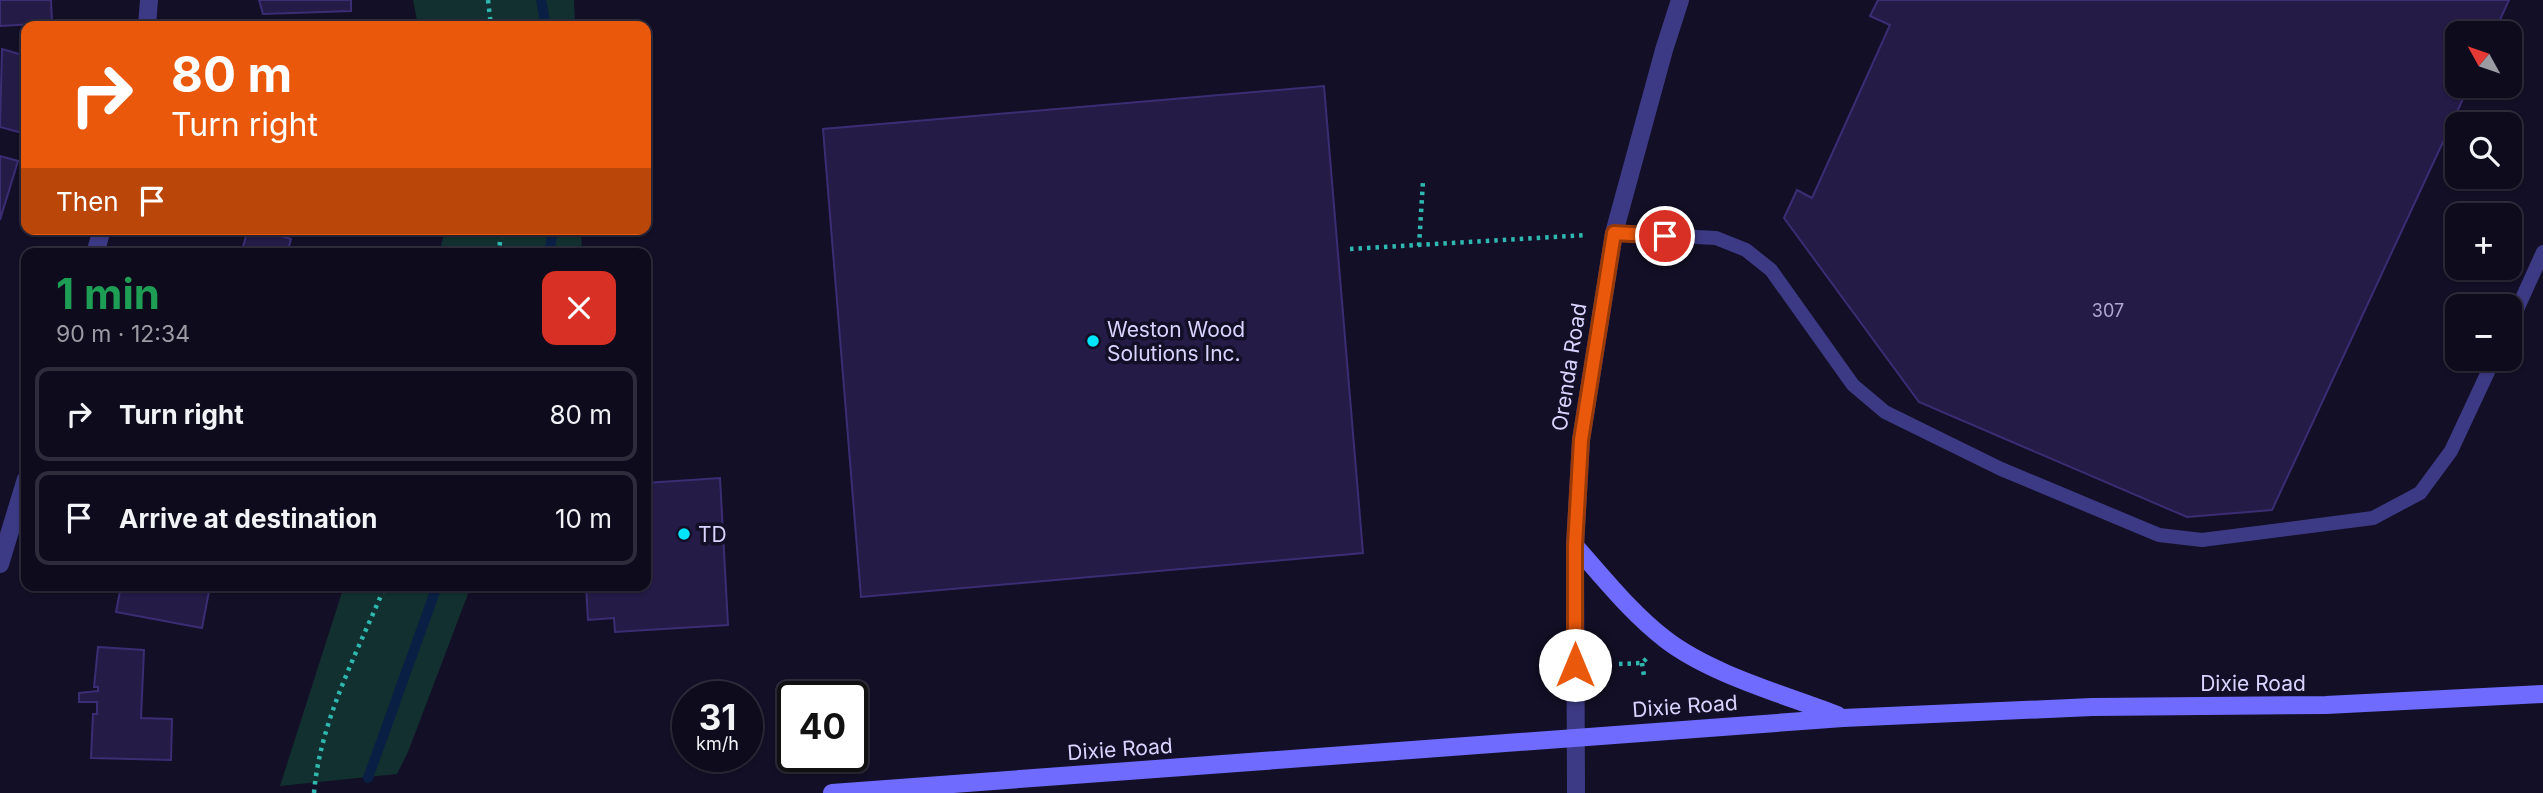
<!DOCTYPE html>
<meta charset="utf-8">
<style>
:root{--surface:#0e0b1c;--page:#171425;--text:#f1f3f6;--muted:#9b9ba3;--line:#2e2b3b}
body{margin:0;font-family:Inter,sans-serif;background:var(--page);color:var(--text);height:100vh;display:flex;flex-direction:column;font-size:26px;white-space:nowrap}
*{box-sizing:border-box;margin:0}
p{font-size:23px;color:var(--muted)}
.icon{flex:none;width:38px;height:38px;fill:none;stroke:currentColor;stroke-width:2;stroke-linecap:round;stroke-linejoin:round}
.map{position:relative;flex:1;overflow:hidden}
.sheet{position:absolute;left:21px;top:248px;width:630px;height:343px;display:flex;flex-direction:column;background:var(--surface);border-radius:14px;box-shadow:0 2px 5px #0004,0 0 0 2px var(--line)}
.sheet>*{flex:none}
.hud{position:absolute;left:21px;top:21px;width:630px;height:214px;border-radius:14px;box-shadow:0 2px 5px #0004,0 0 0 2px var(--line);background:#ea580c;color:#fff;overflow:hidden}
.needle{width:46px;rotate:310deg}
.controls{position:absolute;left:2445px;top:21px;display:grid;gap:14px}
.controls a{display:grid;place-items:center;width:77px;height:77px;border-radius:14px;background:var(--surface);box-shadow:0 2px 5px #0004,0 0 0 2px var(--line);font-size:35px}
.speed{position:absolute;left:672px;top:681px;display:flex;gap:14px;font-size:35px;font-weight:700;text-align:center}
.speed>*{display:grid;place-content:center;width:91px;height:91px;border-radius:50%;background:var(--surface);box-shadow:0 2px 5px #0004,0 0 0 2px var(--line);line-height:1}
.speed small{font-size:18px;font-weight:400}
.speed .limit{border:4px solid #111;border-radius:10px;background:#fff;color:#111}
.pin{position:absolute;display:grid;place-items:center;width:60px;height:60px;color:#fff;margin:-30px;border:4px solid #fff;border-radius:50%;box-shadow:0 2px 7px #0007}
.me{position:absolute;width:77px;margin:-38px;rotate:0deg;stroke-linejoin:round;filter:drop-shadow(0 0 5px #0008)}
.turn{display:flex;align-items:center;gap:24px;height:147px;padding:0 35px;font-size:32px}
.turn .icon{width:91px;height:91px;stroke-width:2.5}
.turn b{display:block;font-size:49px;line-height:60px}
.then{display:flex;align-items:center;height:66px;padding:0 35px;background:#0003;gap:14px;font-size:26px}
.round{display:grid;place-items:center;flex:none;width:74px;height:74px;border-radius:14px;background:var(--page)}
.summary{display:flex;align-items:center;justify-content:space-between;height:119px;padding:0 35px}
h1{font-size:42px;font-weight:700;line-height:52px;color:#1e9e55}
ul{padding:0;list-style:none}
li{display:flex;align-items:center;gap:21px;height:94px;margin:0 14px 10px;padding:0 21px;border:4px solid var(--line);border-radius:14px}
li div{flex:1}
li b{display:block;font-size:26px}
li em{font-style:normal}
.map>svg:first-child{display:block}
.green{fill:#12302f}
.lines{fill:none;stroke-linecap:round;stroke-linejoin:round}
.stream{stroke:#0a1f44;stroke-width:10}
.building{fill:#241b47;stroke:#3b2d73;stroke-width:2}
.path{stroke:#2fb8b0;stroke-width:4.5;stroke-dasharray:3.5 5;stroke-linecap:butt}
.service{stroke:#3d3a85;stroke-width:14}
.minor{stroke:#3d3a85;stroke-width:18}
.tertiary{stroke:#3d3a85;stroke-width:18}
.secondary{stroke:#6f6bff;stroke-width:18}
.route-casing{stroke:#983908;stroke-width:18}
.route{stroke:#ea580c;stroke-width:12}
.poi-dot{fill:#00e5ff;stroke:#130f26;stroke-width:2.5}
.labels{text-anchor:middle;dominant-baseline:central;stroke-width:7;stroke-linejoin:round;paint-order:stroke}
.number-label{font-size:18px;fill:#aca6d1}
.poi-label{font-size:21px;fill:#d9d4ff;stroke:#130f26;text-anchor:start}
.street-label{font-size:21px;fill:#d9d4ff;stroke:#130f26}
</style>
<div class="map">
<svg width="2543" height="793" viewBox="0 0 2543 793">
<rect width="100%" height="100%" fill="#130f26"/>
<g class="green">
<polygon points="413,0 574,0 575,26 418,26"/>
<polygon points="445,229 581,229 582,254 439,254"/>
<polygon points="344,586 471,586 408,752 397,774 280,786"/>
</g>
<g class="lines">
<g class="stream">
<polyline points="541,0 546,26"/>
<polyline points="549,254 553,229"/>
<polyline points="368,778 437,586"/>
</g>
</g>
<g class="building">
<polygon points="0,0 51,0 52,23 0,26"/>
<polygon points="259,0 351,0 351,11 263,14"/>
<polygon points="1878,0 2509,0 2494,33 2457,33 2457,86 2469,86 2272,510 2187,517 1919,402 1784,218 1797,190 1812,198 1890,25 1870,16"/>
<polygon points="2,49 26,56 26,134 0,127"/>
<polygon points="1324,86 1363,553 861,597 823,129"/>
<polygon points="0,156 18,161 0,220"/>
<polygon points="248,229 259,229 291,239 287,254 241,254"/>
<polygon points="720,478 728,625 615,632 614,618 588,620 586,586 646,586 646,483"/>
<polygon points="121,586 210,586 202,628 116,612"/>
<polygon points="98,647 144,650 141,718 172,719 171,760 91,758 93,714 97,714 97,702 79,702 79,693 98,691 98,687 94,687"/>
</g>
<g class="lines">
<g class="path">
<polyline points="488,0 491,26"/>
<polyline points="1419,246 1423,181"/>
<polyline points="1350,249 1586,235"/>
<polyline points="499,254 501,229"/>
<polyline points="1642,663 1644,676"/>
<polyline points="1619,664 1642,663 1647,658"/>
<path d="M314 793C320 721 357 653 385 586"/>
</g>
<g class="service">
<polyline points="1614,233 1716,238 1746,250 1771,270 1853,385 1885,412 2001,469 2159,535 2202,540 2373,518 2420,493 2451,451 2494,359"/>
<polyline points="2510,325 2543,252"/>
</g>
<g class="minor">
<polyline points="147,26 149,0"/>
<polyline points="95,254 102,229"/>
<polyline points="0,564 26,479"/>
</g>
<polyline class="tertiary" points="1576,793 1575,546 1581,440 1614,233 1664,50 1680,0"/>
<g class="secondary">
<path d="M1575 546C1603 577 1631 613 1665 639 1710 674 1783 694 1837 715"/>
<polyline points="832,793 1843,718 2092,707 2326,705 2543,694"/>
</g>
</g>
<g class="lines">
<defs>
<polyline id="route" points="1575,665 1575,546 1581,440 1614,233 1665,236"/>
</defs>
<use href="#route" class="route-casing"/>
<use href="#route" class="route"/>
</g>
<g class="poi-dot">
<circle cx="1093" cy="341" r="7"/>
<circle cx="684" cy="534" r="7"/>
</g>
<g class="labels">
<g class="number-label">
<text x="2108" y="310">307</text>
</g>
<g class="poi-label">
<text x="1107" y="329">Weston Wood<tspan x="1107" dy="24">Solutions Inc.</tspan></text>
<text x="698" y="534">TD</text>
</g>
<g class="street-label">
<text transform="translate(1569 367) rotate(-81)">Orenda Road</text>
<text x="2253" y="683">Dixie Road</text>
<text transform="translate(1685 706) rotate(-4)">Dixie Road</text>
<text transform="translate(1120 749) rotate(-4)">Dixie Road</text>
</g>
</g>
</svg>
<div class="controls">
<a><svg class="needle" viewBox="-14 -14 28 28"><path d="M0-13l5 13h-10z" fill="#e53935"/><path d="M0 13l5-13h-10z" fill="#9b9ba3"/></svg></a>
<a><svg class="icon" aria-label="search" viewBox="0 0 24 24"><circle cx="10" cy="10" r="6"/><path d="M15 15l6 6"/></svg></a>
<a>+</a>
<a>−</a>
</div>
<div class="speed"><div>31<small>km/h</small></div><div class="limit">40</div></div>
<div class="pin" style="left:1665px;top:236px;background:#d93025"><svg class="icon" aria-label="arrive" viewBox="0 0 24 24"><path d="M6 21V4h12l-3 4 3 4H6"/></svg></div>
<svg class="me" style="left:1575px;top:665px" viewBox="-20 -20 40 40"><circle r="19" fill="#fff"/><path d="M0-13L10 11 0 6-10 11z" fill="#ea580c"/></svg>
<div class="hud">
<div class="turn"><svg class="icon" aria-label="right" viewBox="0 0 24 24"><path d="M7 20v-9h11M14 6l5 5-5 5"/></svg><div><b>80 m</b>Turn right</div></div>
<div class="then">Then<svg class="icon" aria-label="arrive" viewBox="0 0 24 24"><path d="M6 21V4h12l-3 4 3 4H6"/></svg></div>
</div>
<section class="sheet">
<div class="summary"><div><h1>1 min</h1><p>90 m · 12:34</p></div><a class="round" style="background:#d93025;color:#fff"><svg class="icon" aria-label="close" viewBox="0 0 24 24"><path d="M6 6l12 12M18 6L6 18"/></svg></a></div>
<ul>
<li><svg class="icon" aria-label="right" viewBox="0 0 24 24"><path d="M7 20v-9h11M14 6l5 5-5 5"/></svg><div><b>Turn right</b></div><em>80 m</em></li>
<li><svg class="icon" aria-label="arrive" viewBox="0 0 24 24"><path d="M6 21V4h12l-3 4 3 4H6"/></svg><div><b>Arrive at destination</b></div><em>10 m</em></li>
</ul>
</section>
</div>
